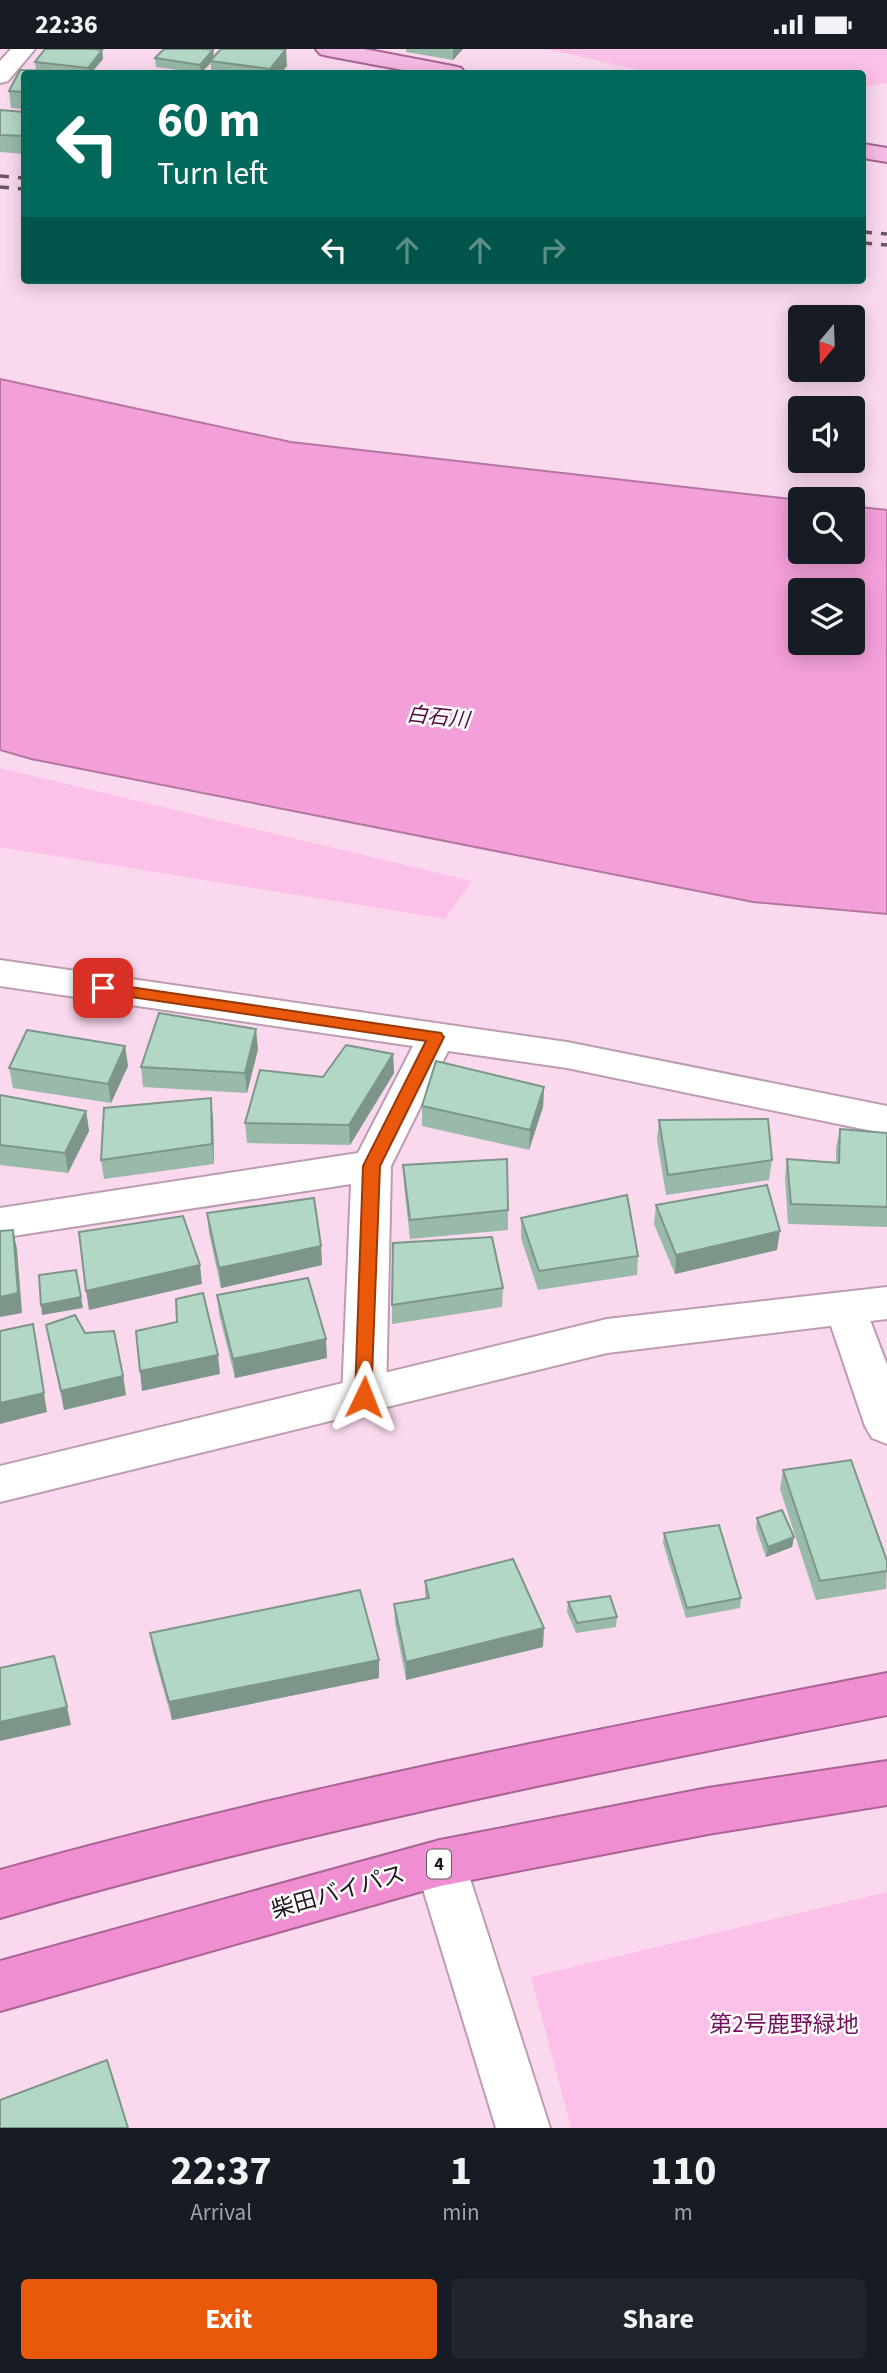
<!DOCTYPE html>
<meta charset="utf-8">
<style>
:root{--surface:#171b24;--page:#20242c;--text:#f1f3f6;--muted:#9ea1a6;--accent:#ea580c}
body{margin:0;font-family:"Source Sans 3","Noto Sans JP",sans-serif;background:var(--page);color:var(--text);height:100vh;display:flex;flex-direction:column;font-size:26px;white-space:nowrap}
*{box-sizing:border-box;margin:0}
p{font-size:23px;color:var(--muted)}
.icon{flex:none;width:38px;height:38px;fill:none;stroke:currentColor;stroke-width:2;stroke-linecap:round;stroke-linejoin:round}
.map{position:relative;height:2079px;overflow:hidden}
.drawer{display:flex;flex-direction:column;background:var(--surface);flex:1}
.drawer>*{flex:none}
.top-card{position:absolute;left:21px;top:21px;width:845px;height:214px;border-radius:7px;box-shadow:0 4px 18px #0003;background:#00695c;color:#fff;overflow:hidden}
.needle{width:46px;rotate:199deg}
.fabs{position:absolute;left:788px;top:256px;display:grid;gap:14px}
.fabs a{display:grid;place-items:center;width:77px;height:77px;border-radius:7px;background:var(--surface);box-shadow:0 4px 18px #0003;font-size:35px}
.pin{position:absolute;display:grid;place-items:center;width:60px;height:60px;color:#fff;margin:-30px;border-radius:14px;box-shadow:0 4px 10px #0006}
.me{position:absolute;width:77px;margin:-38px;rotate:2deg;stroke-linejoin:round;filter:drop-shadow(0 0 5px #0008)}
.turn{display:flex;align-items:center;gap:24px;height:147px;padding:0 21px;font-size:32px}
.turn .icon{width:91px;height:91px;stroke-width:2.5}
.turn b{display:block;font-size:49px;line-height:60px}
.lanes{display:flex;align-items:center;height:66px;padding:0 21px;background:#0003;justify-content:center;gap:35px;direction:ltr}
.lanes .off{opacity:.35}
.eta{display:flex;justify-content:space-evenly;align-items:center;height:119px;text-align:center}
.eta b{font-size:42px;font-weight:700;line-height:49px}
.primary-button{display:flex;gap:14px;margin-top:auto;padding:14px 21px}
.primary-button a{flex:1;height:80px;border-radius:7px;background:var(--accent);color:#fff;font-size:28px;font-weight:700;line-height:80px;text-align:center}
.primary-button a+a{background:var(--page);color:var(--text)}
.status{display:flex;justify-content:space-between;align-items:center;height:49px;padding:0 35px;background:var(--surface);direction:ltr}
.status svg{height:19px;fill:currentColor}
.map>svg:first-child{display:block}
.green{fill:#fdc1e9}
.water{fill:#f39fd9;stroke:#b476a1;stroke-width:2;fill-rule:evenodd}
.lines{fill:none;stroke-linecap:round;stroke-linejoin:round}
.street-casing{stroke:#bc9cb1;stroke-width:4}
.secondary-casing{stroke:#bc9cb1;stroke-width:4}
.primary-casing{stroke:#a86493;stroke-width:4}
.highway-casing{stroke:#a86493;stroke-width:4}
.street{fill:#fff;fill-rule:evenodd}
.secondary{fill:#fff;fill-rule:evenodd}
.primary{fill:#f6bbe4;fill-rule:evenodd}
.highway{fill:#f08ed2;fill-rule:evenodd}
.rail{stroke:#695763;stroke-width:3.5;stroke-dasharray:9 9;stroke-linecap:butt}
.wall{fill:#99b9a9}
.shaded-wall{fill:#7d9689}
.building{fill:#b2d7c4;stroke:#7d9689;stroke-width:2}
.route{fill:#ea580c;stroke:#983908;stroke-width:2}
.labels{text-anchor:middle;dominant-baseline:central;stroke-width:5;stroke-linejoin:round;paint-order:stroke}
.shield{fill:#fff;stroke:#645d62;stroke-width:2}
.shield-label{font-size:18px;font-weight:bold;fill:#22171f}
.water-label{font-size:21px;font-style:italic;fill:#550b45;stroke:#fff}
.near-street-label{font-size:23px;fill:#22171f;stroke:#fff}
.near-park-label{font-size:23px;fill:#730f5d;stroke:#fff}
</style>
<div class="status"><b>22:36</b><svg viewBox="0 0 49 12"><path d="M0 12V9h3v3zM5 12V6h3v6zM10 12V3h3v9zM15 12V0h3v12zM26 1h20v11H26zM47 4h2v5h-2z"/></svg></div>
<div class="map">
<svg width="887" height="2079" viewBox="0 0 887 2079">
<rect width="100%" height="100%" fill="#fad9ee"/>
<g class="green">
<polygon points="546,0 887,0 887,34 863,38 863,24 652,24"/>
<polygon points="0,719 472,832 445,870 0,798"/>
<polygon points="887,1843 887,2079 571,2079 531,1928"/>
</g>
<path class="water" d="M0 330 291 393 800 451V502H852V457L887 461V865L753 853 31 710 0 701ZM800 541H852V593H800Z"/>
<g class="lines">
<defs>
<g id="street">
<polygon points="11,0 35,0 8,32 0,34 0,12"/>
<polygon points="0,911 567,993 887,1057 887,1085 567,1019 448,1002 391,1117 386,1348 379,1360 364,1365 349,1360 342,1348 351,1135 0,1189 0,1159 358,1104 413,997 0,937"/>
<polygon points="846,1243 861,1247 887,1316 887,1395 872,1389 865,1377 825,1259 831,1247"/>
<polygon points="440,1791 458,1798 465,1814 550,2079 496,2079 415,1814 422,1798"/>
</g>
<polygon id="secondary" points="887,1238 887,1270 607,1304 0,1453 0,1417 607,1270"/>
<g id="primary">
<polygon points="316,0 364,0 453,17 461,19 465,24 419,24 328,7 320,5"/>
<polygon points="863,95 887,99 887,113 863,109"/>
</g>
<g id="highway">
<path d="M887 1624V1666C589 1725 292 1784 0 1869V1821C292 1739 589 1682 887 1624Z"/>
<polygon points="887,1712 887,1756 708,1785 440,1837 0,1962 0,1912 440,1791 708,1739"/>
</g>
</defs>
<use href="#street" class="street-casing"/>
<use href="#secondary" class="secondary-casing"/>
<use href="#primary" class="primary-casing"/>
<use href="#highway" class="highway-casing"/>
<use href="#street" class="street"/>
<use href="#secondary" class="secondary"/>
<use href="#primary" class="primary"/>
<use href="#highway" class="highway"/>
<g class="rail">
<polyline points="0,127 24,129"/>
<polyline points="0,138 24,140"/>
<polyline points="863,183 887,185"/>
<polyline points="863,194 887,196"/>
</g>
</g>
<g class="wall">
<polygon points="45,0 102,1 103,10 91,24 94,24 24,24 24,60 11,59 9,42 20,21 36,22 35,13"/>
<polygon points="406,0 463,0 453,11 406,3"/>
<polygon points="213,1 214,9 287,17 281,24 211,24 211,14 201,24 156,18 155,9"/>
<polygon points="0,61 24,63 24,105 0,103"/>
<polygon points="125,997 128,1017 111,1054 13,1039 9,1019"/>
<polygon points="258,1000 247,1044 143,1038 141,1018"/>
<polygon points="393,1005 394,1024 350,1096 247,1094 245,1074 323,1028"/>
<polygon points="544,1038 543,1058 529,1101 422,1077 422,1057"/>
<polygon points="0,1046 86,1062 89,1082 68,1124 0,1116"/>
<polygon points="213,1069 214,1115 104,1130 101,1111"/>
<polygon points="659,1071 772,1111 769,1131 666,1146 657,1091"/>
<polygon points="840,1080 887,1084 887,1178 788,1175 785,1129 787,1110 836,1113 836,1099"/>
<polygon points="403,1116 508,1161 508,1181 410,1190 404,1136"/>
<polygon points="656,1156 777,1201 675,1225 654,1175"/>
<polygon points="207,1164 321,1197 322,1216 221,1239 209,1184"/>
<polygon points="521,1169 638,1207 637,1226 538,1241 521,1189"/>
<polygon points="503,1239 502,1258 392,1275 392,1256"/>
<polygon points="217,1246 327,1309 235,1329 219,1265"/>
<polygon points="46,1276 85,1284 123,1327 126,1346 64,1361"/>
<polygon points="783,1421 887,1512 886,1540 816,1551 780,1440"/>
<polygon points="757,1469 794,1488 792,1498 766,1508 756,1479"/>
<polygon points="664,1484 741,1549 740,1559 686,1569 663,1494"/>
<polygon points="425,1532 543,1598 406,1631 395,1574 394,1555 425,1550"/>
<polygon points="568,1553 617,1568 616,1578 576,1584 567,1563"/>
<polygon points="150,1584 379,1611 379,1629 172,1671 153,1603"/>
</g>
<g class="shaded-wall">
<polygon points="286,0 287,17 281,24 270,24 270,20"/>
<polygon points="453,0 463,0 453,11"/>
<polygon points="102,1 103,10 91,24 88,24 88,19"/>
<polygon points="213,1 214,10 201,24 200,16"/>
<polygon points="256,980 258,1000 247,1044 245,1024"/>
<polygon points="125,997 128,1017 111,1054 108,1035"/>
<polygon points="393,1005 394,1024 350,1096 349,1076"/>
<polygon points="544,1038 543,1058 529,1101 530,1081"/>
<polygon points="211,1049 213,1069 214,1115 212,1095"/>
<polygon points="86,1062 89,1082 68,1124 65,1104"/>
<polygon points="13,1181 17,1200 22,1264 0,1268 0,1248"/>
<polygon points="780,1182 777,1201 675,1225 676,1206"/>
<polygon points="321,1197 322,1216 221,1239 219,1219"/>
<polygon points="200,1216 202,1235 89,1261 86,1242"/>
<polygon points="81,1248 83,1259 42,1266 41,1256"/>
<polygon points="326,1290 327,1309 235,1329 233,1310"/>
<polygon points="36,1295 47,1363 0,1375 0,1354"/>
<polygon points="218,1306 220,1325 142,1342 140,1322"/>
<polygon points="123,1327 126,1346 64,1361 61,1342"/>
<polygon points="794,1488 792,1498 766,1508 768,1498"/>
<polygon points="544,1579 543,1598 406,1631 406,1613"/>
<polygon points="379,1611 379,1629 172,1671 169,1653"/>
<polygon points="67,1658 71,1676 0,1692 0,1673"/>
</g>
<g class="building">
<polygon points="45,0 92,0 102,1 88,19 35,13"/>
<polygon points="164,0 206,0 213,1 200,16 155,9"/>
<polygon points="221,0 286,0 270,20 210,12"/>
<polygon points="20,21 94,24 24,24 24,43 9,42"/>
<polygon points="0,61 24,63 24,87 0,86"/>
<polygon points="159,964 256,980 245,1024 141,1018"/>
<polygon points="27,981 125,997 108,1035 9,1019"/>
<polygon points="346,996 393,1005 349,1076 245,1074 260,1021 323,1028"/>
<polygon points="436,1012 544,1038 530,1081 422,1057"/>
<polygon points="0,1046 86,1062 65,1104 0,1096"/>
<polygon points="211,1049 212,1095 101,1111 104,1059"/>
<polygon points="768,1070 772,1111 668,1126 659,1071"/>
<polygon points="840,1080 887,1084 887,1158 791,1155 787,1110 839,1114"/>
<polygon points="507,1110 508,1161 410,1171 403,1116"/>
<polygon points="767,1136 780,1182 676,1206 656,1156"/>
<polygon points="627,1146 638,1207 539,1222 521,1169"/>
<polygon points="314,1149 321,1197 219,1219 207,1164"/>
<polygon points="183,1167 200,1216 86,1242 79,1183"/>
<polygon points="13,1181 18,1244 0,1248 0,1182"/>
<polygon points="492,1188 503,1239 392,1256 393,1194"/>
<polygon points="76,1221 81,1248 41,1256 39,1226"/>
<polygon points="308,1229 326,1290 233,1310 217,1246"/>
<polygon points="203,1244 218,1306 140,1322 136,1282 177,1273 176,1250"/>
<polygon points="75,1266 85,1284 114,1282 123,1327 61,1342 46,1276"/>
<polygon points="33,1275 44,1344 0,1354 0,1282"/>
<polygon points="851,1411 887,1512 887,1522 820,1532 783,1421"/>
<polygon points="782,1461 794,1488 768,1498 757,1469"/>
<polygon points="719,1476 741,1549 687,1559 664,1484"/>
<polygon points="513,1510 544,1579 406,1613 394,1555 429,1549 425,1532"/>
<polygon points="360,1541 379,1611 169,1653 150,1584"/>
<polygon points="610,1547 617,1568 577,1574 568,1553"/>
<polygon points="54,1607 67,1658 0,1673 0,1619"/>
<polygon points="107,2011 128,2079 0,2079 0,2051"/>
</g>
<polygon class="route" points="103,934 441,984 444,988 380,1117 371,1353 364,1355 355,1348 363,1117 426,992 98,943 95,939"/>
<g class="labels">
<rect class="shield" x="427" y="1800.5" width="24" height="29" rx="5"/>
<g class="shield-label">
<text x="439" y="1815">4</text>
</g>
<g class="water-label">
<text transform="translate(438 668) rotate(6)">白石川</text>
</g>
<g class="near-street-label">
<text transform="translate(338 1843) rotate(-16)">柴田バイパス</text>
</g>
<g class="near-park-label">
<text x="784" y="1975">第2号鹿野緑地</text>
</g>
</g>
</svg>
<div class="fabs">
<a><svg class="needle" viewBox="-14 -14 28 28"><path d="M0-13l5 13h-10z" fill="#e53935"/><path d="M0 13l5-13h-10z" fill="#9ea1a6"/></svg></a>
<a><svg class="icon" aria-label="sound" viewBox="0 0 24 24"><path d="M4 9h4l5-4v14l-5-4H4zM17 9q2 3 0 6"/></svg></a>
<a><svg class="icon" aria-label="search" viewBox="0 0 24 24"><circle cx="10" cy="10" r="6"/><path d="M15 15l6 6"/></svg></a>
<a><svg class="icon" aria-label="layers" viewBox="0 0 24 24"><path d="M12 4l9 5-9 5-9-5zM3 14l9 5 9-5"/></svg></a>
</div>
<div class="pin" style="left:103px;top:939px;background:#d93025"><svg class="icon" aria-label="arrive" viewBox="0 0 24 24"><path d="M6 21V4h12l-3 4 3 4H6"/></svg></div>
<svg class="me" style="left:364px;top:1348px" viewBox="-20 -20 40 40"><path d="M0-17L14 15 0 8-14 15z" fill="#ea580c" stroke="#fff" stroke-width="4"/></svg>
<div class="top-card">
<div class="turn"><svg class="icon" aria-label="left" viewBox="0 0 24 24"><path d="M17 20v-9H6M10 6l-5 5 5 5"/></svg><div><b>60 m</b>Turn left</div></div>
<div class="lanes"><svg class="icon" aria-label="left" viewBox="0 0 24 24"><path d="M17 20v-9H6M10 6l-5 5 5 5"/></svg><svg class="icon off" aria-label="ahead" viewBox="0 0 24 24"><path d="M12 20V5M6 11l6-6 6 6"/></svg><svg class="icon off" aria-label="ahead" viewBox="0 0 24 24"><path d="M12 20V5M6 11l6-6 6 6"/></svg><svg class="icon off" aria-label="right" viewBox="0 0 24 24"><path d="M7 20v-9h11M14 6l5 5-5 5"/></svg></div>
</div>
</div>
<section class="drawer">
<div class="eta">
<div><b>22:37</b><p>Arrival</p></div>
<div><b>1</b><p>min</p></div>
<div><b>110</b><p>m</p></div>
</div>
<div class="primary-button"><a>Exit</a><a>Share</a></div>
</section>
